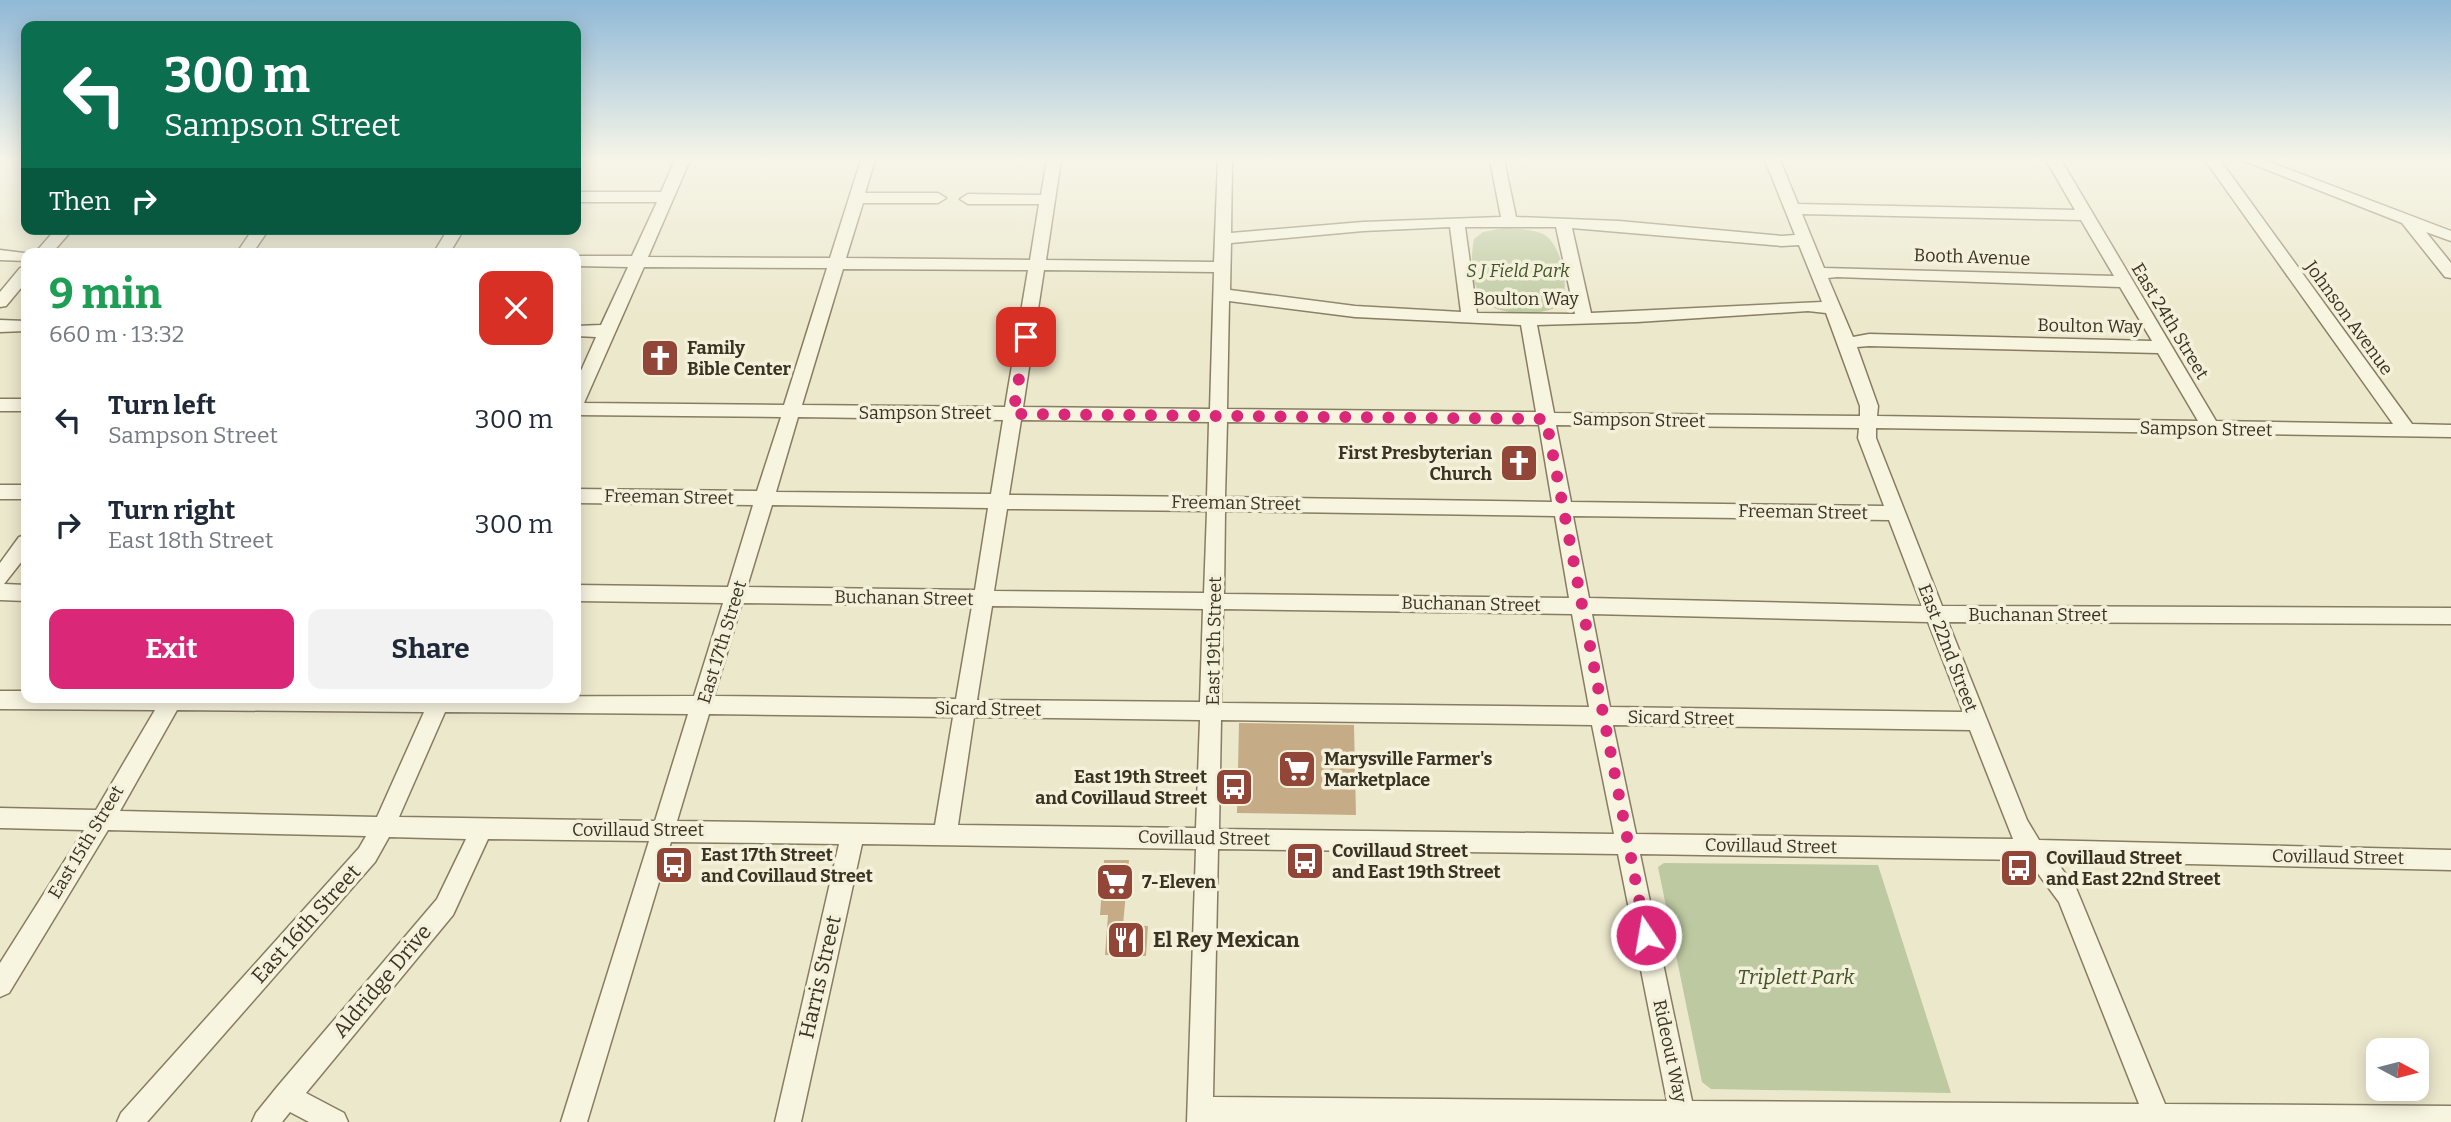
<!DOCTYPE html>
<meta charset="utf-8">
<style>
:root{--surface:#fff;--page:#f2f2f3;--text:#1f2937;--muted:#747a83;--accent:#db2777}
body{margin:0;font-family:Bitter,serif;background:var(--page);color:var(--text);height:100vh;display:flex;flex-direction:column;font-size:26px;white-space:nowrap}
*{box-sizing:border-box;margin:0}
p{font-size:23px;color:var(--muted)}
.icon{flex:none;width:38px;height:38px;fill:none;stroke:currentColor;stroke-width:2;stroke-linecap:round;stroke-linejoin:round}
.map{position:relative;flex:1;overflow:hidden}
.details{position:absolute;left:21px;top:248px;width:560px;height:455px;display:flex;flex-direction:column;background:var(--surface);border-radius:14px;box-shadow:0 4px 18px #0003}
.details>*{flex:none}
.banner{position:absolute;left:21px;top:21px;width:560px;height:214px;border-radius:14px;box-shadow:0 4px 18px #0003;background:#0b6e4f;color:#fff;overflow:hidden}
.needle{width:46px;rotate:97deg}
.controls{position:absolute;left:2366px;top:1038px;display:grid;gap:14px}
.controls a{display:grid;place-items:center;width:63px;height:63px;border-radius:14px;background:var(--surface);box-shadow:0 4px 18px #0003;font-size:35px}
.pin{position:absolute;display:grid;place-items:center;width:60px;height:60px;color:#fff;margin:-30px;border-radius:14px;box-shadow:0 4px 10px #0006}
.me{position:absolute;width:77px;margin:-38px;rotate:348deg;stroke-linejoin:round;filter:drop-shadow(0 0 5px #0008)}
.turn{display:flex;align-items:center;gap:24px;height:147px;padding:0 28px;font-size:32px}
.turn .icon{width:91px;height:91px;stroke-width:2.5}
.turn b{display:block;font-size:49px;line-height:60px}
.then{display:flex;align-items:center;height:66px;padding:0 28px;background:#0003;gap:14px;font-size:26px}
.round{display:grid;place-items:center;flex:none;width:74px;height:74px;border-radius:14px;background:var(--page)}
.headline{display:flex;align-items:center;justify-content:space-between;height:119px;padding:0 28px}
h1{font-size:42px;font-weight:700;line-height:52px;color:#1e9e55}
.primary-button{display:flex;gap:14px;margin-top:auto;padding:14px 28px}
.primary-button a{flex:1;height:80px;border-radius:14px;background:var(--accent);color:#fff;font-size:28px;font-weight:700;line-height:80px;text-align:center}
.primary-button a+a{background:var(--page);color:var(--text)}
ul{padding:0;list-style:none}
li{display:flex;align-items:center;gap:21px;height:105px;padding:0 28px}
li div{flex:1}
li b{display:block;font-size:26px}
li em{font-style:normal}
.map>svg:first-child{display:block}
.green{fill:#bdc9a0}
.building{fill:#c6ac86}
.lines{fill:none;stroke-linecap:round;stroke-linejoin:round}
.minor-casing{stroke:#877c61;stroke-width:3}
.minor{fill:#f7f4df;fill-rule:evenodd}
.route{stroke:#db2777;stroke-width:12;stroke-dasharray:0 21.6}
.labels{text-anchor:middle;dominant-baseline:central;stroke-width:7;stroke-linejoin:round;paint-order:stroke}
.street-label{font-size:18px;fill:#3a3223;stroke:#f4f1db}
.park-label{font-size:18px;font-style:italic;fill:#43542c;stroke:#f4f1db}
.poi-label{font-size:18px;font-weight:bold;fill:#3a3223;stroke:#f4f1db;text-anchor:start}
.near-street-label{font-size:21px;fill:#3a3223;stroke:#f4f1db}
.near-poi-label{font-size:21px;font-weight:bold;fill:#3a3223;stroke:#f4f1db;text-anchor:start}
.near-park-label{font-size:21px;font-style:italic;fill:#43542c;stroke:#f4f1db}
</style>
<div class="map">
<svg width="2451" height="1122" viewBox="0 0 2451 1122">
<rect width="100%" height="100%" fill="#ece8cc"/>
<g class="green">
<path d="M1505 228C1517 229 1532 229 1543 234 1562 244 1570 287 1561 305 1549 312 1532 314 1518 313 1508 312 1494 310 1486 303 1471 289 1470 258 1474 239L1483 232Z"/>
<polygon points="1664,863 1878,865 1951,1093 1711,1089 1702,1082 1658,867"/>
</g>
<g class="building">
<polygon points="1239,723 1354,725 1356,815 1237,813"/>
<polygon points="1104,860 1129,860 1123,925 1148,926 1146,956 1105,955 1108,915 1100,915"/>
</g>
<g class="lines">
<defs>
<g id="minor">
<path d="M675 160H690L648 257 830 258 861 160H875L865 193H938L946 198 938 203H863L846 258 1030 260 1039 204H968L960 199 968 194 1041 195 1047 160H1061L1046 260 1214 262 1218 160H1232L1231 233 1363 222 1501 217 1490 160H1504L1516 217 1619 221 1782 236 1795 235 1765 160H1780L1798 204 2075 210 2046 160H2061L2216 421 2393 424 2205 160H2220L2412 424 2451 425V437L1876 428V438L1942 606 2451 608V624L1948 622 2027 820 2039 840 2451 850V870L2056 861 2076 888 2165 1104 2451 1106V1122H1187L1196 849 862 844 801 1122H775L839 844 671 842 587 1122H561L649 841 488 839 453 915 306 1093 344 1113 348 1122H309L290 1112 282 1122H252L256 1113 277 1087 437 899 466 839 389 837 375 862 147 1122H117L121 1113 359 848 366 836 108 830 9 993 0 997V963L84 830 0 828V808L96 810 155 710 0 709V691H26V698L694 696 723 603 576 601V585L728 587 753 505 576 503V489L757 491 781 417 576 415V382L596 337 576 336V326L601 325 628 267 576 266V256H632L657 202H576V192H661ZM1802 214 2081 220 2114 276 1824 268ZM1450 227 1461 312 1355 306 1230 290 1231 243 1363 231ZM1465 227H1556L1575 314 1477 313ZM1572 228 1782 246 1799 245 1822 302 1591 313ZM644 267 827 268 784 405 584 403ZM843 269 1028 270 1005 407 802 405ZM1044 270 1214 272 1210 409 1023 407ZM1837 277 2120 287 2152 341 1869 334 1853 337 1828 278ZM1229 301 1355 317 1521 325 1536 412 1227 409ZM1808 311 1826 313 1860 406V416L1554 413 1537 325 1637 322ZM1869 346 2158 353 2198 421 1877 416 1878 406 1857 347ZM798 417 1003 420 991 494 776 492ZM1021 420 1209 422 1207 497 1009 495ZM1227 422 1539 425 1552 502 1225 497ZM1556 425 1859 428 1858 438 1884 506 1571 502ZM772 505 988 508 975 590 747 587ZM1007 509 1207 511 1204 593 994 591ZM1225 511 1555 516 1569 598 1224 594ZM1573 516 1889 520 1922 606 1589 598ZM742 603 972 606 956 699 714 696ZM992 606 1203 609 1200 702 977 700ZM1223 609 1572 614 1589 707 1221 703ZM1592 614 1928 622 1963 712 1610 707ZM177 710 424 712 377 817 120 811ZM445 712 688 714 655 821 399 817ZM709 714 953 717 935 825 677 821ZM974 717 1200 720 1196 828 958 825ZM1221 720 1592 725 1614 834 1219 829ZM1613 725 1970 730 2013 839 1636 834ZM1218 849 1618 854 1667 1101 1213 1097ZM1640 854 2028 860 2059 902 2139 1104 1692 1101Z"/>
<polygon points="2242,160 2264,160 2451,231 2451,241 2426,232 2451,263 2451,278 2445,277 2402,223"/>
<polygon points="56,229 73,229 51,254 34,254"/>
<polygon points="253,229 269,229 252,254 236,254"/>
<polygon points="448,229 464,229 449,254 433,254"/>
<polygon points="0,250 32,254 26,254 26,261 0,260"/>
<polygon points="26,267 26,282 6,306 0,307 0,292 20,268"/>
<polygon points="0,320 26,321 26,331 0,332"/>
<rect x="0" y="399" width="26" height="12"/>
<rect x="0" y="485" width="26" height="14"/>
<polygon points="26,535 26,556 4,584 26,585 26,601 0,600 0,563 19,537"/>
</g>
</defs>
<use href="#minor" class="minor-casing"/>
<use href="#minor" class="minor"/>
</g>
<linearGradient id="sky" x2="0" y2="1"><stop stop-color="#90b9d7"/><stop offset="0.5" stop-color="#f6f5e8"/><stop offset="1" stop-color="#f6f5e8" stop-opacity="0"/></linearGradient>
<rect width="2451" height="318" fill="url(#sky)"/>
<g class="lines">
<polyline class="route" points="1026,337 1013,414 1546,419 1646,935"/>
</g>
<defs>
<symbol id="church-square" viewBox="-11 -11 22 22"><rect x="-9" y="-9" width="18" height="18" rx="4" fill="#914637" stroke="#f4f1db"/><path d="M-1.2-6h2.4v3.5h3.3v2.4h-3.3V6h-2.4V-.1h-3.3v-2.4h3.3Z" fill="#fff"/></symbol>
<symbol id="supermarket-square" viewBox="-11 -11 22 22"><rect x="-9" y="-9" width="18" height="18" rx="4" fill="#914637" stroke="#f4f1db"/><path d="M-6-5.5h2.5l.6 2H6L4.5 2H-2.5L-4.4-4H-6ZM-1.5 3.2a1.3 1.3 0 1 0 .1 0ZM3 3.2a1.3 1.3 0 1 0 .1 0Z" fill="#fff"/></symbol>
<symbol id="bus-square" viewBox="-11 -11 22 22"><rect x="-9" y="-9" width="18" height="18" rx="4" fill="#914637" stroke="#f4f1db"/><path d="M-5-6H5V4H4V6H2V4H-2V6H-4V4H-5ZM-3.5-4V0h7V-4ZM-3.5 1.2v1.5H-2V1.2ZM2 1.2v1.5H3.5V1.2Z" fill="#fff"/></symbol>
<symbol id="restaurant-square" viewBox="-11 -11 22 22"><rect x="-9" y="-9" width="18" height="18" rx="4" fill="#914637" stroke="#f4f1db"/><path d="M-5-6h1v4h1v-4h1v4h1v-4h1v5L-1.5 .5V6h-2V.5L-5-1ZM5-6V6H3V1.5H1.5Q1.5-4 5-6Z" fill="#fff"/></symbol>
</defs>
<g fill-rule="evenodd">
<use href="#church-square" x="638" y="336" width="44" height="44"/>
<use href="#church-square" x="1497" y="441" width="44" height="44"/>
<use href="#supermarket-square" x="1275" y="747" width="44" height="44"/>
<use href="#bus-square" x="1212" y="765" width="44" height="44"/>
<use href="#bus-square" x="1283" y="839" width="44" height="44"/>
<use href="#bus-square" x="652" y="843" width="44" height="44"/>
<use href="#bus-square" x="1997" y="846" width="44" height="44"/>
<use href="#supermarket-square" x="1093" y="860" width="44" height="44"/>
<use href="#restaurant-square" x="1104" y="918" width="44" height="44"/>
</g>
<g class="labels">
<g class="street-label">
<text transform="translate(1972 257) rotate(2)">Booth Avenue</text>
<text x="1526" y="299">Boulton Way</text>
<text transform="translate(2349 318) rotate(54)">Johnson Avenue</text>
<text transform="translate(2170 321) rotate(59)">East 24th Street</text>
<text transform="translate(2090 326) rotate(1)">Boulton Way</text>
<text x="925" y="413">Sampson Street</text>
<text transform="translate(1639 420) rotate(1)">Sampson Street</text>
<text transform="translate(2206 429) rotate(1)">Sampson Street</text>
<text transform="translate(669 497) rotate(1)">Freeman Street</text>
<text transform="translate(1236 503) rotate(1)">Freeman Street</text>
<text transform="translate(1803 512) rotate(1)">Freeman Street</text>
<text transform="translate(904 598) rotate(1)">Buchanan Street</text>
<text transform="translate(1471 604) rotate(1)">Buchanan Street</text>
<text x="2038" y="615">Buchanan Street</text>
<text transform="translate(1214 641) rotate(-89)">East 19th Street</text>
<text transform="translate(722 642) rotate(-73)">East 17th Street</text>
<text transform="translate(1948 648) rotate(69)">East 22nd Street</text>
<text transform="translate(988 709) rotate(1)">Sicard Street</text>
<text transform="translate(1681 718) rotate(1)">Sicard Street</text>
<text x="638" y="830">Covillaud Street</text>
<text transform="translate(1204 838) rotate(1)">Covillaud Street</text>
<text transform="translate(86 842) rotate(-59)">East 15th Street</text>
<text transform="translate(1771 846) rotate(1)">Covillaud Street</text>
<text transform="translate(2338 857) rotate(1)">Covillaud Street</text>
<text transform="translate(1670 1051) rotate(78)">Rideout Way</text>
</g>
<g class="park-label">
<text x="1518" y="271">S J Field Park</text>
</g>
<g class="poi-label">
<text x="687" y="348">Family<tspan x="687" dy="21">Bible Center</tspan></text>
<text x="1492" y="453" text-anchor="end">First Presbyterian<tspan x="1492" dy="21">Church</tspan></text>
<text x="1324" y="759">Marysville Farmer's<tspan x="1324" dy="21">Marketplace</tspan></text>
<text x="1207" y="777" text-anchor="end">East 19th Street<tspan x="1207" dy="21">and Covillaud Street</tspan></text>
<text x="1332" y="851">Covillaud Street<tspan x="1332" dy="21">and East 19th Street</tspan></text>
<text x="701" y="855">East 17th Street<tspan x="701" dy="21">and Covillaud Street</tspan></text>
<text x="2046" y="858">Covillaud Street<tspan x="2046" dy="21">and East 22nd Street</tspan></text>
<text x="1142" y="882">7-Eleven</text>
</g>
<g class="near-street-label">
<text transform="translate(306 924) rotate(-48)">East 16th Street</text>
<text transform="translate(820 977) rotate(-77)">Harris Street</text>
<text transform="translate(382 981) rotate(-50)">Aldridge Drive</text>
</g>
<g class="near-poi-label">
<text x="1153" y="940">El Rey Mexican</text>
</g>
<g class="near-park-label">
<text x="1796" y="977">Triplett Park</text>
</g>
</g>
</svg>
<div class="controls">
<a><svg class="needle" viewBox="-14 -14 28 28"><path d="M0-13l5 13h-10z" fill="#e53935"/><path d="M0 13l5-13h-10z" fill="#747a83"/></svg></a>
</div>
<div class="pin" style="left:1026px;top:337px;background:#d93025"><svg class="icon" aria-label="arrive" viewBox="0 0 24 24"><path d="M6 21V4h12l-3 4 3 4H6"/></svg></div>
<svg class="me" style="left:1646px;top:935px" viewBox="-20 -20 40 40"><circle r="17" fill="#db2777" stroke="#fff" stroke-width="3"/><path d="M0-11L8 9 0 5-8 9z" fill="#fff"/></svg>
<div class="banner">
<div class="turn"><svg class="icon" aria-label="left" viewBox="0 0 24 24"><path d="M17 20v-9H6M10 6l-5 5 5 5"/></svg><div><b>300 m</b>Sampson Street</div></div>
<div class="then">Then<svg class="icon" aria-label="right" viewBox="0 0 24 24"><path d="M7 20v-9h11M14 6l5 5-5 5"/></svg></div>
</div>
<section class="details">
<div class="headline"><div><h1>9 min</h1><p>660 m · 13:32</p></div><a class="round" style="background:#d93025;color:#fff"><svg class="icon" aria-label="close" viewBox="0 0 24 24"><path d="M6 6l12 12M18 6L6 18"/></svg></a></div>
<ul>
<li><svg class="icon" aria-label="left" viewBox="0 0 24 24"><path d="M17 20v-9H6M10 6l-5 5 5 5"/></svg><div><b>Turn left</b><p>Sampson Street</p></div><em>300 m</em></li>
<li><svg class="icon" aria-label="right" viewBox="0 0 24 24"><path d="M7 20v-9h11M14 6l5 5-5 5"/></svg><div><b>Turn right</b><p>East 18th Street</p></div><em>300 m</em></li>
</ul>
<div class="primary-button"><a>Exit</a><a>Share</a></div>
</section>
</div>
